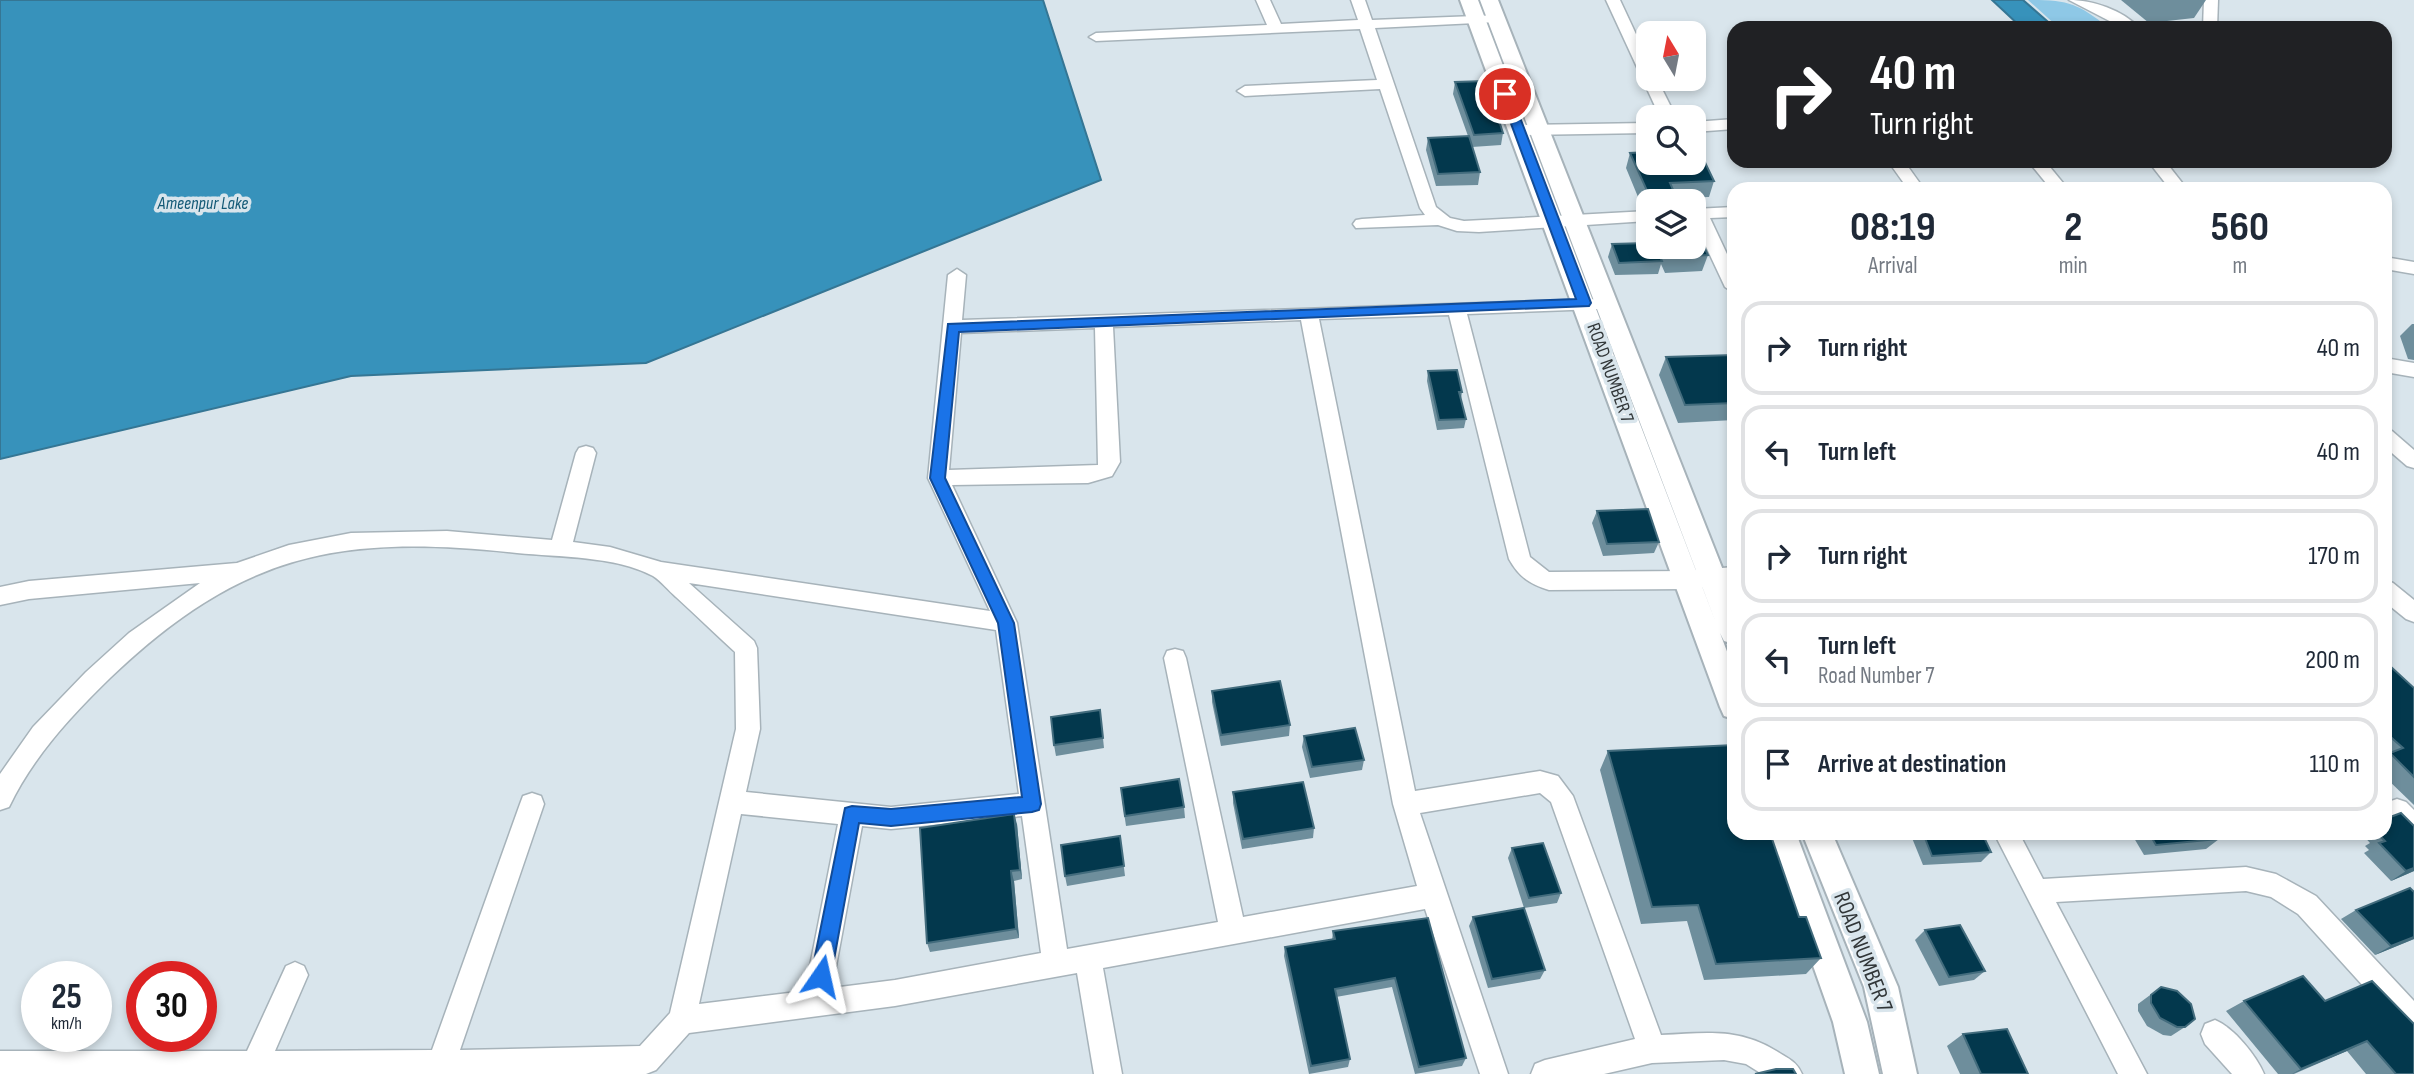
<!DOCTYPE html>
<style>
:root{--surface:#fff;--page:#f6f6f7;--text:#1f2937;--muted:#747a83;--line:#e0e1e3}
body{margin:0;font-family:"Sofia Sans Condensed",sans-serif;background:var(--page);color:var(--text);height:100vh;display:flex;flex-direction:column;font-size:26px;white-space:nowrap}
*{box-sizing:border-box;margin:0}
p{font-size:23px;color:var(--muted)}
.icon{flex:none;width:38px;height:38px;fill:none;stroke:currentColor;stroke-width:2;stroke-linecap:round;stroke-linejoin:round}
.map{position:relative;flex:1;overflow:hidden}
.sheet{position:absolute;left:1727px;top:182px;width:665px;height:658px;display:flex;flex-direction:column;background:var(--surface);border-radius:21px;box-shadow:0 4px 10px #0003}
.sheet>*{flex:none}
.guide{position:absolute;left:1727px;top:21px;width:665px;height:147px;border-radius:21px;box-shadow:0 4px 10px #0003;background:#202124;color:#fff;overflow:hidden}
.needle{width:46px;rotate:350deg}
.tools{position:absolute;left:1636px;top:21px;display:grid;gap:14px}
.tools a{display:grid;place-items:center;width:70px;height:70px;border-radius:14px;background:var(--surface);box-shadow:0 4px 10px #0003;font-size:35px}
.speed{position:absolute;left:21px;top:961px;display:flex;gap:14px;font-size:35px;font-weight:700;text-align:center}
.speed>*{display:grid;place-content:center;width:91px;height:91px;border-radius:50%;background:var(--surface);box-shadow:0 4px 10px #0003;line-height:1}
.speed small{font-size:18px;font-weight:400}
.speed .limit{border:10px solid #d22;background:#fff;color:#111}
.pin{position:absolute;display:grid;place-items:center;width:60px;height:60px;color:#fff;margin:-30px;border:4px solid #fff;border-radius:50%;box-shadow:0 2px 7px #0007}
.me{position:absolute;width:77px;margin:-38px;rotate:11deg;stroke-linejoin:round;filter:drop-shadow(0 0 5px #0008)}
.turn{display:flex;align-items:center;gap:24px;height:147px;padding:0 28px;font-size:32px}
.turn .icon{width:91px;height:91px;stroke-width:2.5}
.turn b{display:block;font-size:49px;line-height:60px}
.eta{display:flex;justify-content:space-evenly;align-items:center;height:119px;text-align:center}
.eta b{font-size:42px;font-weight:700;line-height:49px}
ul{padding:0;list-style:none}
li{display:flex;align-items:center;gap:21px;height:94px;margin:0 14px 10px;padding:0 14px;border:4px solid var(--line);border-radius:21px}
li div{flex:1}
li b{display:block;font-size:26px}
li em{font-style:normal}
.map>svg:first-child{display:block}
.green{fill:#8ec8e6}
.water{fill:#3792bb;stroke:#357694;stroke-width:2}
.lines{fill:none;stroke-linecap:round;stroke-linejoin:round}
.minor-casing{stroke:#a7b3ba;stroke-width:3}
.tertiary-casing{stroke:#a7b3ba;stroke-width:4}
.minor{fill:#fff;fill-rule:evenodd}
.tertiary{fill:#fff;fill-rule:evenodd}
.wall{fill:#6e8e9c}
.shaded-wall{fill:#436c7d}
.building{fill:#03384d;stroke:#436c7d;stroke-width:2}
.route{fill:#1a73e8;stroke:#114b97;stroke-width:2}
.labels{text-anchor:middle;dominant-baseline:central;stroke-width:7;stroke-linejoin:round;paint-order:stroke}
.far-water-label{font-size:18px;font-style:italic;fill:#135976;stroke:#d9e5ec}
.street-label{font-size:19px;fill:#313638;stroke:#d9e5ec}
.near-street-label{font-size:23px;fill:#313638;stroke:#d9e5ec}
</style>
<div class="map">
<svg width="2414" height="1074" viewBox="0 0 2414 1074">
<rect width="100%" height="100%" fill="#d9e5ec"/>
<path class="green" d="M2028 0C2069 0 2077 3 2109 28H2059Z"/>
<g class="water">
<polygon points="0,0 1043,0 1101,180 646,363 351,376 0,459"/>
<polygon points="1992,0 2023,0 2055,28 2022,28"/>
</g>
<g class="lines">
<defs>
<g id="minor">
<polygon points="1256,0 1270,0 1281,24 1358,20 1351,0 1365,0 1372,20 1501,15 1503,18 1496,22 1375,28 1436,207 1450,218 1464,221 1648,211 1648,221 1479,232 1457,231 1438,225 1356,228 1353,224 1356,220 1362,219 1425,215 1420,208 1380,89 1245,96 1237,91 1245,86 1377,80 1360,29 1096,41 1089,37 1096,33 1267,25"/>
<polygon points="1606,0 1620,0 1648,60 1648,79 1657,79 1676,117 1660,117"/>
<path d="M2069 0C2092 0 2123 10 2139 28H2123Z"/>
<polygon points="2204,0 2218,0 2217,28 2203,28"/>
<polygon points="1734,119 1734,129 1694,132 1694,122"/>
<polygon points="1648,123 1648,133 1521,135 1513,130 1521,125"/>
<polygon points="1888,161 1904,161 1924,189 1908,189"/>
<polygon points="2028,161 2045,161 2068,189 2051,189"/>
<polygon points="2148,161 2165,161 2187,189 2170,189"/>
<polygon points="1734,207 1734,217 1710,218 1734,269 1734,293 1725,287 1694,221 1694,209"/>
<polygon points="2385,257 2414,262 2414,274 2385,269"/>
<path d="M957 269 966 275 962 320 1604 299 1607 303 1598 309 1467 314 1530 557 1549 572 1686 571 1734 567V584L1686 589 1549 590C1530 584 1519 577 1509 559L1449 315 1319 319 1415 791 1540 771 1558 776 1573 796 1661 1035C1706 1033 1738 1027 1778 1052 1789 1059 1797 1062 1802 1074H1762L1746 1064 1724 1060 1652 1063 1604 1074H1531L1535 1064 1545 1060 1635 1039 1551 802 1540 793 1420 813 1508 1074H1480L1425 909 1103 968 1122 1074H1094L1077 973 895 1006 689 1033 656 1070 646 1074H0V1051H247L286 966 295 962 304 966 308 975 275 1051 432 1050 520 804 523 796 532 793 541 796 544 804 460 1050 640 1046 670 1013 736 729 735 652C715 634 696 615 676 597 669 591 661 581 653 576 616 556 558 557 517 553 340 534 242 552 110 678 70 717 33 757 9 807L0 810V774L33 727 86 672 129 633 200 583 29 599 0 605V587L29 581 237 563 289 545 351 533 447 531 552 540 576 453 579 448 586 446 593 448 596 453 573 542 610 547 661 562 990 611 928 478 948 275ZM1301 320 1393 804 1417 886 1243 917 1186 658 1183 651 1175 649 1167 651 1164 658 1218 922 1067 949 1017 623 952 485 1088 483 1112 476 1120 462 1113 327ZM1095 328 1098 465 949 470 961 333ZM689 583 996 630 1019 794 891 807 746 792 760 729 757 648 754 641ZM741 814 838 824 805 991 699 1004ZM1022 816 1041 953 895 980 832 988 862 826 891 829Z"/>
<polygon points="2385,358 2414,363 2414,377 2385,372"/>
<polygon points="2385,429 2392,431 2414,450 2414,468 2407,466 2385,447"/>
<polygon points="2385,580 2393,583 2414,600 2414,622 2406,619 2385,602"/>
<polygon points="2397,799 2406,802 2414,810 2414,838 2405,835 2385,811 2388,802"/>
<polygon points="1994,833 2019,833 2043,879 2246,867 2276,874 2316,896 2414,1001 2414,1035 2404,1031 2298,914 2271,897 2246,891 2056,902 2147,1074 2118,1074"/>
<path d="M2215 1020C2234 1028 2256 1055 2264 1074H2232L2205 1044 2201 1034 2205 1024Z"/>
</g>
<g id="tertiary">
<polygon points="1460,0 1478,0 1716,623 1480,0 1498,0 1734,598 1734,644 1724,641 1720,633 1734,670 1734,719 1724,716 1720,707"/>
<polygon points="1766,833 1796,833 1867,1022 1879,1074 1845,1074 1833,1022"/>
<polygon points="1802,833 1832,833 1898,987 1917,1074 1883,1074 1864,987"/>
</g>
</defs>
<use href="#minor" class="minor-casing"/>
<use href="#tertiary" class="tertiary-casing"/>
<use href="#minor" class="minor"/>
<use href="#tertiary" class="tertiary"/>
</g>
<g class="wall">
<polygon points="2121,0 2206,0 2194,18 2149,23"/>
<polygon points="1455,82 1503,133 1501,145 1472,147 1480,172 1478,185 1436,186 1426,150 1428,138 1468,136 1453,94"/>
<polygon points="1630,153 1714,181 1709,197 1677,198 1678,201 1648,201 1648,210 1643,209 1626,168"/>
<polygon points="1648,212 1648,233 1645,224"/>
<polygon points="1612,244 1648,247 1694,247 1708,255 1702,271 1665,273 1661,264 1658,274 1615,275 1608,257"/>
<polygon points="2412,324 2414,324 2414,360 2408,359 2400,336"/>
<polygon points="1734,355 1734,420 1678,423 1659,375 1666,357"/>
<polygon points="1428,371 1462,392 1461,399 1466,419 1464,428 1437,430 1427,381"/>
<polygon points="1597,511 1659,542 1654,553 1603,556 1592,523"/>
<polygon points="2385,667 2414,688 2414,805 2385,777"/>
<polygon points="1212,691 1290,725 1289,736 1221,746 1212,702"/>
<polygon points="1100,710 1104,748 1056,756 1054,745"/>
<polygon points="1304,736 1364,760 1362,770 1310,778 1302,747"/>
<polygon points="1608,751 1799,917 1821,958 1806,974 1704,980 1687,921 1641,924 1600,770"/>
<polygon points="1233,792 1314,828 1313,838 1242,849 1233,803"/>
<polygon points="1122,799 1184,807 1185,818 1126,826"/>
<polygon points="1017,824 1022,879 1014,881 1019,938 930,952 927,943"/>
<polygon points="2414,826 2414,871 2391,881 2364,853 2369,850 2365,846 2370,843 2361,833 2385,833"/>
<polygon points="1916,833 1982,833 1991,852 1981,862 1923,865 1912,838"/>
<polygon points="2131,833 2215,833 2219,839 2206,849 2144,855"/>
<polygon points="1120,836 1125,876 1067,886 1065,876"/>
<polygon points="1512,848 1561,893 1557,903 1524,908 1508,858"/>
<polygon points="2414,892 2414,939 2375,955 2341,919 2356,910"/>
<polygon points="1473,917 1545,970 1540,979 1488,988 1469,926"/>
<polygon points="1428,918 1466,1058 1462,1066 1415,1074 1392,987 1336,997 1350,1059 1348,1067 1309,1074 1284,956 1285,947 1332,940 1333,931"/>
<polygon points="1925,930 1985,971 1974,980 1939,986 1915,940"/>
<polygon points="2161,987 2185,1027 2171,1036 2163,1035 2147,1026 2138,1011 2138,1004"/>
<polygon points="2244,1001 2325,1001 2414,1074 2366,1074 2347,1051 2294,1074 2278,1074 2226,1011"/>
<polygon points="1963,1034 2028,1074 1960,1074 1947,1046"/>
</g>
<g class="shaded-wall">
<polygon points="1014,814 1017,824 1022,879 1020,870"/>
<polygon points="2414,868 2414,871 2391,881 2406,871"/>
<polygon points="1011,871 1014,881 1019,938 1016,929"/>
<polygon points="2414,937 2414,939 2375,955 2391,946"/>
<polygon points="2367,1041 2347,1051 2292,1074 2301,1069"/>
</g>
<g class="building">
<polygon points="1486,81 1503,133 1474,135 1455,82"/>
<polygon points="1469,136 1480,172 1438,174 1428,138"/>
<polygon points="1694,150 1699,150 1714,181 1670,183 1678,201 1655,201 1656,195 1648,193 1630,153 1648,152 1648,163 1694,163"/>
<polygon points="1694,236 1699,236 1708,255 1670,257 1666,247 1694,247"/>
<polygon points="1648,243 1648,247 1656,247 1662,261 1619,263 1612,244"/>
<polygon points="1734,355 1734,403 1685,405 1666,357"/>
<polygon points="1457,370 1462,392 1459,392 1466,419 1439,420 1428,371"/>
<polygon points="1648,509 1659,542 1607,544 1597,511"/>
<polygon points="2390,666 2414,688 2414,777 2390,753 2403,748 2385,732 2385,667"/>
<polygon points="1280,681 1290,725 1221,735 1212,691"/>
<polygon points="1100,710 1103,738 1054,745 1051,717"/>
<polygon points="1355,728 1364,760 1312,767 1304,736"/>
<polygon points="1734,745 1734,833 1770,833 1799,917 1806,917 1821,958 1716,964 1698,905 1652,907 1608,751"/>
<polygon points="1179,779 1184,807 1125,816 1121,788"/>
<polygon points="1303,782 1314,828 1243,839 1233,792"/>
<polygon points="2401,813 2414,826 2414,868 2406,871 2379,843 2385,841 2380,836 2386,833 2385,819"/>
<polygon points="1014,814 1020,870 1011,871 1016,929 927,943 920,828"/>
<polygon points="1923,833 1982,833 1991,852 1932,856"/>
<polygon points="2149,833 2215,833 2219,839 2156,845"/>
<polygon points="1120,836 1124,866 1065,876 1061,845"/>
<polygon points="1543,843 1561,893 1529,898 1512,848"/>
<polygon points="2410,888 2414,892 2414,937 2391,946 2356,910"/>
<polygon points="1524,908 1545,970 1492,979 1473,917"/>
<polygon points="1428,918 1466,1058 1419,1067 1395,978 1335,989 1350,1059 1311,1066 1285,947 1335,939 1333,931"/>
<polygon points="1960,925 1985,971 1949,977 1925,930"/>
<polygon points="2303,976 2325,1001 2372,981 2414,1024 2414,1074 2396,1074 2367,1041 2301,1069 2244,1001"/>
<polygon points="2161,987 2177,991 2191,1004 2195,1019 2185,1027 2177,1027 2160,1018 2151,1003 2151,995"/>
<polygon points="2007,1029 2028,1074 1981,1074 1963,1034"/>
<polygon points="1776,1069 1793,1069 1796,1074 1755,1074"/>
</g>
<polygon class="route" points="1505,91 1511,94 1591,303 1589,306 959,332 945,478 1014,623 1041,804 1039,810 1032,812 891,826 859,823 831,976 828,983 821,986 814,983 811,976 845,808 852,806 891,809 1022,797 998,623 930,478 948,324 1576,299 1500,94"/>
<g class="labels">
<g class="far-water-label">
<text x="203" y="203">Ameenpur Lake</text>
</g>
<g class="street-label">
<text transform="translate(1610 373) rotate(70)">ROAD NUMBER 7</text>
</g>
<g class="near-street-label">
<text transform="translate(1863 952) rotate(69)">ROAD NUMBER 7</text>
</g>
</g>
</svg>
<div class="tools">
<a><svg class="needle" viewBox="-14 -14 28 28"><path d="M0-13l5 13h-10z" fill="#e53935"/><path d="M0 13l5-13h-10z" fill="#747a83"/></svg></a>
<a><svg class="icon" aria-label="search" viewBox="0 0 24 24"><circle cx="10" cy="10" r="6"/><path d="M15 15l6 6"/></svg></a>
<a><svg class="icon" aria-label="layers" viewBox="0 0 24 24"><path d="M12 4l9 5-9 5-9-5zM3 14l9 5 9-5"/></svg></a>
</div>
<div class="speed"><div>25<small>km/h</small></div><div class="limit">30</div></div>
<div class="pin" style="left:1505px;top:94px;background:#d93025"><svg class="icon" aria-label="arrive" viewBox="0 0 24 24"><path d="M6 21V4h12l-3 4 3 4H6"/></svg></div>
<svg class="me" style="left:821px;top:976px" viewBox="-20 -20 40 40"><path d="M0-17L14 15 0 8-14 15z" fill="#1a73e8" stroke="#fff" stroke-width="4"/></svg>
<div class="guide">
<div class="turn"><svg class="icon" aria-label="right" viewBox="0 0 24 24"><path d="M7 20v-9h11M14 6l5 5-5 5"/></svg><div><b>40 m</b>Turn right</div></div>
</div>
<section class="sheet">
<div class="eta">
<div><b>08:19</b><p>Arrival</p></div>
<div><b>2</b><p>min</p></div>
<div><b>560</b><p>m</p></div>
</div>
<ul>
<li><svg class="icon" aria-label="right" viewBox="0 0 24 24"><path d="M7 20v-9h11M14 6l5 5-5 5"/></svg><div><b>Turn right</b></div><em>40 m</em></li>
<li><svg class="icon" aria-label="left" viewBox="0 0 24 24"><path d="M17 20v-9H6M10 6l-5 5 5 5"/></svg><div><b>Turn left</b></div><em>40 m</em></li>
<li><svg class="icon" aria-label="right" viewBox="0 0 24 24"><path d="M7 20v-9h11M14 6l5 5-5 5"/></svg><div><b>Turn right</b></div><em>170 m</em></li>
<li><svg class="icon" aria-label="left" viewBox="0 0 24 24"><path d="M17 20v-9H6M10 6l-5 5 5 5"/></svg><div><b>Turn left</b><p>Road Number 7</p></div><em>200 m</em></li>
<li><svg class="icon" aria-label="arrive" viewBox="0 0 24 24"><path d="M6 21V4h12l-3 4 3 4H6"/></svg><div><b>Arrive at destination</b></div><em>110 m</em></li>
</ul>
</section>
</div>
